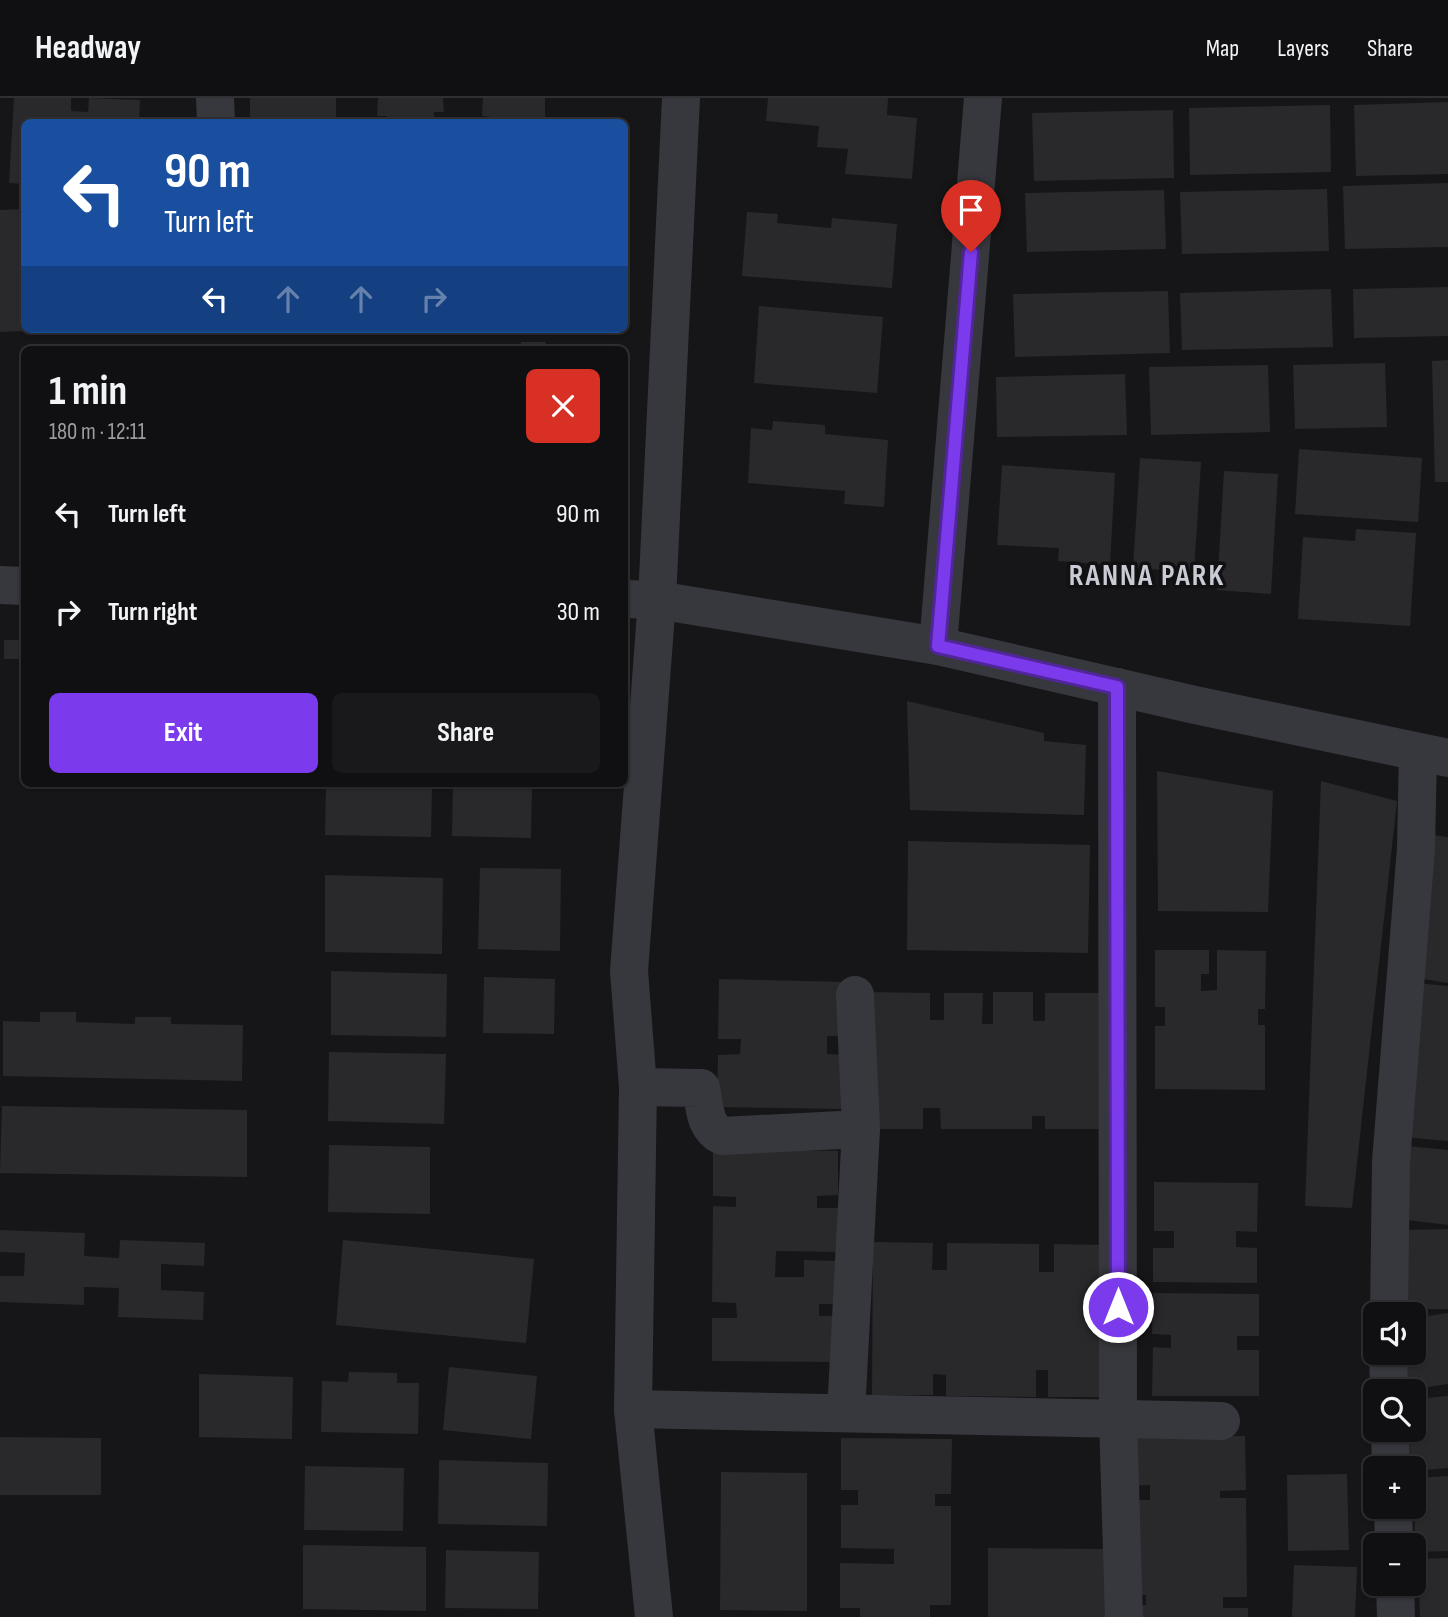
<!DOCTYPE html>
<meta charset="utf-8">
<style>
:root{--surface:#101012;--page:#19191b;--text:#f1f3f6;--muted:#9c9d9f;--line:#303032;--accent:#7c3aed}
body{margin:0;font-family:"Sofia Sans Condensed",sans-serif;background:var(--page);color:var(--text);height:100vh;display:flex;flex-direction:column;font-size:26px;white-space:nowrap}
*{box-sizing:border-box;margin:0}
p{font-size:23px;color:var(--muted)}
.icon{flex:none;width:38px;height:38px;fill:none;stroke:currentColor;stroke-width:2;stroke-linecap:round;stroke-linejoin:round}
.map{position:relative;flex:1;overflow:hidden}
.panel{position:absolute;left:21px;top:248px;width:607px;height:441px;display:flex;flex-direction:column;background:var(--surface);border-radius:10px;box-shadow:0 2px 5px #0004,0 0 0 2px var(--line)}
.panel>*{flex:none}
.hud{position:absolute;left:21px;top:21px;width:607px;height:214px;border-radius:10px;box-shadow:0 2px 5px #0004,0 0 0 2px var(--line);background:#1a4fa0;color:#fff;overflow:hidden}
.controls{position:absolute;left:1363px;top:1204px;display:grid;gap:14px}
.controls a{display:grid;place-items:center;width:63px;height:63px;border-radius:10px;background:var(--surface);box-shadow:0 2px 5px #0004,0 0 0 2px var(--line);font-size:35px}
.pin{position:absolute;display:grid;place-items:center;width:60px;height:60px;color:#fff;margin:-72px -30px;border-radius:50% 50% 50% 0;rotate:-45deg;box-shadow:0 0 7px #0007}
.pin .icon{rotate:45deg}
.me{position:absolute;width:77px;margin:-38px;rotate:0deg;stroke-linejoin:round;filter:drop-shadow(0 0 5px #0008)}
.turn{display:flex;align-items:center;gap:24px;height:147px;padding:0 28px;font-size:32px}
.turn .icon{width:91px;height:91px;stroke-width:2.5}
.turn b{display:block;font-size:49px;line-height:60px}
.lanes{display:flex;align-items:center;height:66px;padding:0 28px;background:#0003;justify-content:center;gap:35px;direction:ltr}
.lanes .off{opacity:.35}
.round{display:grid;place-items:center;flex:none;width:74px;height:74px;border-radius:10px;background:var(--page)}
.overview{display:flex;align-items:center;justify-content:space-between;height:119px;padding:0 28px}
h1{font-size:42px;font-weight:700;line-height:52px}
.primary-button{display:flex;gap:14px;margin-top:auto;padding:14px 28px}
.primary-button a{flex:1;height:80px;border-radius:10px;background:var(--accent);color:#fff;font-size:28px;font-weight:700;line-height:80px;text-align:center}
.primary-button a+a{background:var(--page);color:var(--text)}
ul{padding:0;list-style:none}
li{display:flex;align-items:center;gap:21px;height:98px;padding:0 28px}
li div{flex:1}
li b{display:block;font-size:26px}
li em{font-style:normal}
header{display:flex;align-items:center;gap:42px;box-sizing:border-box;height:98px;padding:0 35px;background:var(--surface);border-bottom:2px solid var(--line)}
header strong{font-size:33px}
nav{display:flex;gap:38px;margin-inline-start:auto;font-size:24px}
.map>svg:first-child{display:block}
.building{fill:#29292c}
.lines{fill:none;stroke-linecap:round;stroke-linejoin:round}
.minor{stroke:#37383d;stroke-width:38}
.tertiary{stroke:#37383d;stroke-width:38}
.route-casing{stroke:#51269a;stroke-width:18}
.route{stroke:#7c3aed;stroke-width:12}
.labels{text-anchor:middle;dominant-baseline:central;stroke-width:7;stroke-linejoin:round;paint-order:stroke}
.district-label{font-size:30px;font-weight:bold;letter-spacing:2px;fill:#c9ccd4;stroke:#111113}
</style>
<header>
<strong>Headway</strong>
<nav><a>Map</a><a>Layers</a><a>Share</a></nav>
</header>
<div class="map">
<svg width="1448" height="1519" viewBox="0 0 1448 1519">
<rect width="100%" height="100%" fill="#161618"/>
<g class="building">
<polygon points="14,0 71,0 71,13 88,14 89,0 140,2 139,24 24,24 24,86 9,85"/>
<polygon points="250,0 336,0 336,21 328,21 328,24 250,24"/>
<polygon points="378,0 443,0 444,14 434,14 434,24 387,24 387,18 377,18"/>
<polygon points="483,0 545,0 545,24 493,24 493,19 482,18"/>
<polygon points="768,0 888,0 887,17 917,20 912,81 845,76 848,51 817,49 819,28 766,23"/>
<polygon points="1448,4 1448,76 1356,78 1354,7"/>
<polygon points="1330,7 1331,74 1190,77 1189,10"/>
<polygon points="1173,12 1174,80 1034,83 1032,15"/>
<polygon points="1448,85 1448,149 1345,151 1343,88"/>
<polygon points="1327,91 1329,153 1182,156 1180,94"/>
<polygon points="1164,92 1166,151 1027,154 1025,95"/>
<polygon points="24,111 24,233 0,234 0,112"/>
<polygon points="747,114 778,116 777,125 831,130 832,120 897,126 892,190 742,178"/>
<polygon points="1448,189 1448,238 1354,240 1353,191"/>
<polygon points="1331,191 1333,249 1182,252 1180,195"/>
<polygon points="1168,193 1170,255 1015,259 1013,196"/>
<polygon points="759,208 883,219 877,295 754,285"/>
<polygon points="521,244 546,244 545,252 521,252"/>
<polygon points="1448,262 1448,384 1435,384 1432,263"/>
<polygon points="1385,265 1387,329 1295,331 1293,267"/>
<polygon points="1268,267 1270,334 1151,337 1149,269"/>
<polygon points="1125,276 1127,337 997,339 996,279"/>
<polygon points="773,323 825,327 825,336 888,342 884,409 844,406 845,393 748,385 751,330 772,332"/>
<polygon points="1299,351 1422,360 1418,424 1295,416"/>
<polygon points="1140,360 1201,364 1194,474 1133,470"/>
<polygon points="1002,367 1115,375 1110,467 1058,463 1059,450 997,447"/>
<polygon points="1224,373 1278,376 1271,496 1217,492"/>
<polygon points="1356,431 1416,435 1410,528 1298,521 1303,439 1355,443"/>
<rect x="4" y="542" width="20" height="19"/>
<polygon points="907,603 1044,635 1044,643 1086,647 1084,717 910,712"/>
<polygon points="1157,673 1273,693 1268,814 1158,813"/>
<polygon points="1321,683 1397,703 1352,1110 1305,1108"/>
<polygon points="326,686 432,686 431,739 325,737"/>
<polygon points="453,686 532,686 531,740 452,738"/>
<polygon points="1433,737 1448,739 1448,885 1411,879"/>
<polygon points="908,743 1090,747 1088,855 907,852"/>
<polygon points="480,770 561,771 560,853 478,851"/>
<polygon points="325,777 443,780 442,856 325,854"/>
<polygon points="1155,852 1209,852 1209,876 1201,876 1201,893 1217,892 1217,852 1266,853 1265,911 1258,911 1258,927 1265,927 1265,992 1155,991 1155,928 1165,928 1165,909 1155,909"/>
<polygon points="331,873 447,876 446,939 331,937"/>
<polygon points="484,879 555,881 554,936 483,935"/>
<polygon points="719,881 846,884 845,938 827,938 827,956 845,957 844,1011 717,1009 718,957 740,956 741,941 718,941"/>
<polygon points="1415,885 1448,888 1448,1043 1402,1039"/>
<polygon points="867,894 930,895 930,922 944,922 944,895 983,895 982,926 993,926 993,894 1033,894 1033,923 1045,923 1045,895 1103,895 1103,1031 1045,1031 1045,1018 1032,1018 1032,1031 941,1031 940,1010 923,1010 923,1031 867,1031"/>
<polygon points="40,914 76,914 76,924 135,926 135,919 171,919 171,926 243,927 242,983 3,978 3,923 40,924"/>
<polygon points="329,954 446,956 444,1026 328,1023"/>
<polygon points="2,1008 247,1012 247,1079 0,1075"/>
<polygon points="329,1047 430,1049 430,1116 328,1114"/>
<polygon points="1407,1048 1448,1052 1448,1127 1399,1121"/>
<polygon points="713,1051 838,1053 838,1097 817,1098 817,1110 838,1110 838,1154 776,1153 775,1179 804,1179 804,1162 838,1163 838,1206 819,1206 819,1218 838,1218 838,1264 712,1263 712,1220 737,1220 736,1205 712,1204 713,1108 736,1109 736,1099 713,1098"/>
<polygon points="1154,1084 1258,1085 1257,1134 1236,1133 1236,1149 1257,1150 1257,1185 1153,1184 1153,1150 1174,1150 1174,1133 1154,1133"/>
<polygon points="1448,1131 1448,1211 1402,1211 1402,1132"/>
<polygon points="0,1132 85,1135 84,1158 119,1160 120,1142 205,1145 204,1168 161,1166 161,1192 204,1194 203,1222 118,1219 119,1190 84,1189 84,1207 0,1204 0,1178 24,1178 25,1155 0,1154"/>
<polygon points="343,1142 534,1161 526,1245 336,1227"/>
<polygon points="873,1144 933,1145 932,1172 947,1172 947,1145 1039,1146 1039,1174 1054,1174 1054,1146 1107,1147 1107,1299 1048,1299 1048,1272 1036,1272 1036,1299 946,1298 946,1277 933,1276 933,1297 872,1297"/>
<polygon points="1153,1195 1259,1196 1259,1238 1237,1238 1237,1252 1259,1252 1259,1298 1152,1298 1153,1249 1171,1250 1171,1237 1152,1236"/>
<polygon points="1448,1215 1448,1286 1408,1292 1402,1255 1414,1255 1414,1220"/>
<polygon points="449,1269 537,1278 531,1341 443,1332"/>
<polygon points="349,1274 397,1275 397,1285 419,1285 418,1336 321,1334 322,1283 348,1284"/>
<polygon points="199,1276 293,1279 292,1341 199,1339"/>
<polygon points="1448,1298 1448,1370 1414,1373 1414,1370 1412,1370 1408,1332 1414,1332 1414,1301"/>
<polygon points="1245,1338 1246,1392 1220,1393 1220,1400 1246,1400 1247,1499 1223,1499 1223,1510 1248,1510 1248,1519 1128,1519 1128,1507 1146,1507 1146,1497 1128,1497 1127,1402 1150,1402 1150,1387 1126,1388 1125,1340"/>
<polygon points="0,1339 101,1340 101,1397 0,1397"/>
<polygon points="841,1340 952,1341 951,1396 935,1396 935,1408 951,1408 951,1507 930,1507 930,1519 860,1519 860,1510 840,1510 840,1465 894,1466 894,1451 841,1450 841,1407 858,1407 858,1392 841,1392"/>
<polygon points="439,1362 548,1365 547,1428 438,1426"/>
<polygon points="305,1368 404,1370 403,1433 304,1432"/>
<polygon points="721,1374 807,1375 807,1513 720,1512"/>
<polygon points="1347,1376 1349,1452 1288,1453 1287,1377"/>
<polygon points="1448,1378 1448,1453 1415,1454 1414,1380"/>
<polygon points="303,1447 426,1449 426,1513 303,1511"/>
<polygon points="988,1450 1108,1451 1108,1519 988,1519"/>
<polygon points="446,1452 539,1454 538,1511 445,1510"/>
<polygon points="1448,1460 1448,1519 1420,1519 1418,1461"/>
<polygon points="1294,1467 1357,1469 1355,1519 1292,1519"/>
</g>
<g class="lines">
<g class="minor">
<polyline points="215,0 216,24"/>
<polyline points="0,487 24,488"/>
<polyline points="625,501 657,502 938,548 1195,607 1448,660"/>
<polyline points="938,548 983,0"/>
<polyline points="1117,589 1118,1321 1124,1519"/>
<path d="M638 989 701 990C705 1008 704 1030 722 1038L861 1031"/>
<polyline points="1389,1216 1391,1064 1416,750 1418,654"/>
<polyline points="1388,1255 1389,1293"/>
<polyline points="633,1311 1221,1323"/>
<polyline points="846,1315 861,1031 855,897"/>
<polyline points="1390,1332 1391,1370"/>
<polyline points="1393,1409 1394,1447"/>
<polyline points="1395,1486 1396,1519"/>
</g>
<polyline class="tertiary" points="654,1519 633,1311 638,989 629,873 657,502 681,0"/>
</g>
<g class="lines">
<defs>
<polyline id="route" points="971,154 938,548 1117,589 1118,1209"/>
</defs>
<use href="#route" class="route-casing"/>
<use href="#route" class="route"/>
</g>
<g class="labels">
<g class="district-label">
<text x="1147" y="478">RANNA PARK</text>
</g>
</g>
</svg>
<div class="controls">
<a><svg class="icon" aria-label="sound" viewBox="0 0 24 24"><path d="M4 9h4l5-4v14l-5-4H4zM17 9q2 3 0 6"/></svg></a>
<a><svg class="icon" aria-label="search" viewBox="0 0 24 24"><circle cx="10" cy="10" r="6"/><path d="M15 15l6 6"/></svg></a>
<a>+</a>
<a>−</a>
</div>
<div class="pin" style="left:971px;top:154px;background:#d93025"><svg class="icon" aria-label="arrive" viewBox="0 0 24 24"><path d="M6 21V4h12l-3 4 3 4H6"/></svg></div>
<svg class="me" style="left:1118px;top:1209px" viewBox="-20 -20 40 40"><circle r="17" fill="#7c3aed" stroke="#fff" stroke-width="3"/><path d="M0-11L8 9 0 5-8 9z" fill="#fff"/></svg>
<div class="hud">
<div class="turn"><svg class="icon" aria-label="left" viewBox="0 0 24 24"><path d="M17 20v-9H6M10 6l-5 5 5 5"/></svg><div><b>90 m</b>Turn left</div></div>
<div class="lanes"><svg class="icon" aria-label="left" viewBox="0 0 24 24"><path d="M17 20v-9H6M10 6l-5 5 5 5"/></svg><svg class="icon off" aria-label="ahead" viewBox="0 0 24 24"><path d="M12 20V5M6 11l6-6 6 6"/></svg><svg class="icon off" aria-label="ahead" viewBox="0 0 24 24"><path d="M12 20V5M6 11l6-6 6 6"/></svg><svg class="icon off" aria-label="right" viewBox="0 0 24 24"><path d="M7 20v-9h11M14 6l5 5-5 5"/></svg></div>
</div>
<section class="panel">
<div class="overview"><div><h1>1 min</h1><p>180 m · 12:11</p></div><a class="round" style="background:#d93025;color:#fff"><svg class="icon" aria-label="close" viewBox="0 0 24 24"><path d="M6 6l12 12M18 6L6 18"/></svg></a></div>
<ul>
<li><svg class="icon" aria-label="left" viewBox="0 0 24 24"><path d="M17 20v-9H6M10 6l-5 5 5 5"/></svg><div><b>Turn left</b></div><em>90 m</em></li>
<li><svg class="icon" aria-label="right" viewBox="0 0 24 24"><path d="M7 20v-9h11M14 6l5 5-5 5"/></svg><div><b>Turn right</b></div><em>30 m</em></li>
</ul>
<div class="primary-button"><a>Exit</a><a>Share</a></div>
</section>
</div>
